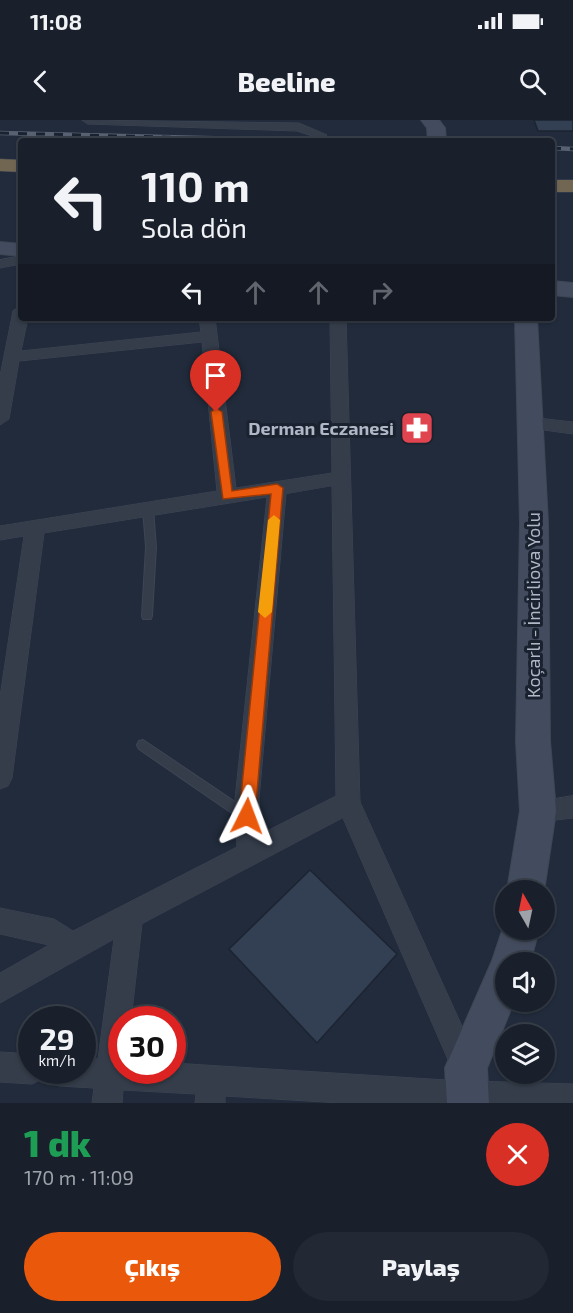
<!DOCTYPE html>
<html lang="tr">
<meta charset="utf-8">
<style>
:root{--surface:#19202c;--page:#222834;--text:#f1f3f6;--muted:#9fa3a9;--line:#373e48;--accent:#ea580c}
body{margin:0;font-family:"Exo 2",sans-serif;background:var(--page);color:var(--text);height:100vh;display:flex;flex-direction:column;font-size:22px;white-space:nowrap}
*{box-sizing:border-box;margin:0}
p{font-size:20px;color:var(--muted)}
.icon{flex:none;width:33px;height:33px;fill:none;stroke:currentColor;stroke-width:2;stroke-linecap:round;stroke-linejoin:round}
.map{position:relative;height:983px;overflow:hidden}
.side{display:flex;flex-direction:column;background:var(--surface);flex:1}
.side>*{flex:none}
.banner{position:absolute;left:18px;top:18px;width:537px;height:183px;border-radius:6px;box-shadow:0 2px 4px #0004,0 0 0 2px var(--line);background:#19202c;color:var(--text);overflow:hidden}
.needle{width:39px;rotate:351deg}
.tools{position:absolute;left:495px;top:760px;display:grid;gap:12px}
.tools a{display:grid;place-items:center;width:60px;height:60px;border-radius:50%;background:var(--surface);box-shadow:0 2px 4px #0004,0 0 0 2px var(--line);font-size:30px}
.speed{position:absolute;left:18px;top:886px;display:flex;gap:12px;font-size:30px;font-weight:700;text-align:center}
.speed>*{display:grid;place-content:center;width:78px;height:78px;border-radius:50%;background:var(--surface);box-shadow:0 2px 4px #0004,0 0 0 2px var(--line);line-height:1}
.speed small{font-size:15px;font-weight:400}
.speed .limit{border:9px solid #d22;background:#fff;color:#111}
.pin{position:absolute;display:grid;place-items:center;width:51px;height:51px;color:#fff;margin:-62px -26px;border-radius:50% 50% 50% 0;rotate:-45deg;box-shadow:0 0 6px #0007}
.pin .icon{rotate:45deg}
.me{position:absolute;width:66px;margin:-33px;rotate:3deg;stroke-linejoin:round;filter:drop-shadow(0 0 4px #0008)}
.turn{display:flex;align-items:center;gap:21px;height:126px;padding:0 24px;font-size:27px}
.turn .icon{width:78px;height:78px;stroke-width:2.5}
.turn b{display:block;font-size:42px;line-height:51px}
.lanes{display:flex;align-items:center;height:57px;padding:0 24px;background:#0003;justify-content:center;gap:30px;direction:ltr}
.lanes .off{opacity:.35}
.round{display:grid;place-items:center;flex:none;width:63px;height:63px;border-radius:32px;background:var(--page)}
.headline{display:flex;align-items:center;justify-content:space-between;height:102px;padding:0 24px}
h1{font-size:36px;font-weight:800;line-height:45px;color:#1e9e55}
.primary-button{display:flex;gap:12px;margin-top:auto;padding:12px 24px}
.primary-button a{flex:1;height:69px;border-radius:36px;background:var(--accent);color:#fff;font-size:24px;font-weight:800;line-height:69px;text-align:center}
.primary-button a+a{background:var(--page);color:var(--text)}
.status{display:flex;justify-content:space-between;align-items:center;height:42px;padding:0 30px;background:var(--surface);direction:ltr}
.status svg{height:16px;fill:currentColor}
header{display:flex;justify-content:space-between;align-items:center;height:78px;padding:0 24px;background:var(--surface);font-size:27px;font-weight:800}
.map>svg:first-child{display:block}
.building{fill:#333f52;stroke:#1c2432;stroke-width:1.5}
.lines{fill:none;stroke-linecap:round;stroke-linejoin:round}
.lane-casing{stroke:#3e4654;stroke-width:2}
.street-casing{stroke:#3e4654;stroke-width:1}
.secondary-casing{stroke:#3e4654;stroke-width:2}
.highway-casing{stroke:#404856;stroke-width:1}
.lane{fill:#353d4b;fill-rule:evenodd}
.street{fill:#353d4b;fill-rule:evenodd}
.secondary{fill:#434c5e;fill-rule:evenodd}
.highway{fill:#716652;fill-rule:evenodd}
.rail-casing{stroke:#576172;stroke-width:4.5}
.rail{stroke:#1a2230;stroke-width:3;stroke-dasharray:9;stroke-linecap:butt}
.route{fill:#ea580c;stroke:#983908;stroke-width:1.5}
.slow{fill:#f59e0b}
.labels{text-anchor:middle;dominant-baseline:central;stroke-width:6;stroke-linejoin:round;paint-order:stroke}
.poi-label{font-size:18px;font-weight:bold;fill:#b0b8c7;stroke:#1a2230;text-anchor:end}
.street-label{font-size:18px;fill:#b0b8c7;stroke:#1a2230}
</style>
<div class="status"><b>11:08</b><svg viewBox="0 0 49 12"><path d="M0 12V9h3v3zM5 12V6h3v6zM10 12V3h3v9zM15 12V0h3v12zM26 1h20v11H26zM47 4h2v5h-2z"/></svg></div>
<header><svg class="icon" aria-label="back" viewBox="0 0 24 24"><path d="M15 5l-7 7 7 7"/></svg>Beeline<svg class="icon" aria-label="search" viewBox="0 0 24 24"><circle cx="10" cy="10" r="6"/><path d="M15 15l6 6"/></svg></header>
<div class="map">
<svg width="573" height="983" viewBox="0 0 573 983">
<rect width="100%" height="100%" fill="#212b3b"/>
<g class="building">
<polygon points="534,0 573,0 573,11 538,11"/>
<polygon points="310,750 397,834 317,923 229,829"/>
</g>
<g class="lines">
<defs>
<g id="lane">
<polygon points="148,386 153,389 156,427 152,496 151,499 143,499 142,496 146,427 143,389"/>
<polygon points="143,620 250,692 252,696 250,700 246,702 242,700 139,629 137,625 139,621"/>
</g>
<g id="street">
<polygon points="82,0 299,3 327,15 321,19 297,11 88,4"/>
<polygon points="21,136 21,144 0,148 0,140"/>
<path d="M21 186V198H28L21 231 201 212 199 198H215L236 368 332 353 330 198H346L360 682 481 948 476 958 469 961 573 964V983H341L225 976V983H195L196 974 123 970 122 983H92L94 968 59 966 49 961 45 953 42 959 32 964 0 962V932L32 934V951H82V938L98 939 114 819 0 883V853L49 825 0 814V788L54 799 73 811 237 727 235 679 267 377 44 413 12 658 8 666 0 669V577L24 416 0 420V406L217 371 202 222 19 241 9 299 0 305V256L13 191ZM332 366 336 676 261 714 259 679 286 374ZM343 698 456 958 462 961 172 943V951H122V900H131L142 804Z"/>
<polygon points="528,297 573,302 573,314 522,307 519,303 522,299"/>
<polygon points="573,676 573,698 538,702 529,699 526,691 529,683"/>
</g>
<g id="secondary">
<polygon points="421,0 439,0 445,8 446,21 428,21 427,8"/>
<polygon points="0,122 21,124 21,136 0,134"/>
<polygon points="552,161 573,163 573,177 552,175"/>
<polygon points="515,198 537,198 548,403 550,621 556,691 544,771 507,771 520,691 516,621 520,403"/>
<polygon points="506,799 506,810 539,810 530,843 506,843 506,882 514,882 487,948 489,983 447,983 445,948 492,841"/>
</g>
<g id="highway">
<polygon points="0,39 21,40 21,52 0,51"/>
<rect x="552" y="60" width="21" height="12"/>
</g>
</defs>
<use href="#lane" class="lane-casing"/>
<use href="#street" class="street-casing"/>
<use href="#secondary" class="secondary-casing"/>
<use href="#highway" class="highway-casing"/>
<use href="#lane" class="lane"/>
<use href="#street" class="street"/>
<use href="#secondary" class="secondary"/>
<use href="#highway" class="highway"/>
<defs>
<g id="rail">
<polyline points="0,13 325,21"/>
<polyline points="552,28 573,29"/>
</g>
</defs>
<use href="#rail" class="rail-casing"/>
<use href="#rail" class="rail"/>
</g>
<polygon class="route" points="216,288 222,292 232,371 277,364 283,368 255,696 252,701 247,703 241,701 239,696 271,374 223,379 211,292"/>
<polygon class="slow" points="274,395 280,400 272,492 265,498 258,492 268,400"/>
<defs>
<symbol id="pharmacy-square" viewBox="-11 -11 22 22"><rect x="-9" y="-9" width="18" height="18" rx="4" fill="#e0444e" stroke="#1a2230"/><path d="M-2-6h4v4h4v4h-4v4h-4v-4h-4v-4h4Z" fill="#fff"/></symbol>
</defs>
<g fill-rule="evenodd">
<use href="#pharmacy-square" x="398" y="289" width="38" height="38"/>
</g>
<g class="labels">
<g class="poi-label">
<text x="394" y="308">Derman Eczanesi</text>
</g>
<g class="street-label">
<text transform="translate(533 485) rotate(-90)">Koçarlı - İncirliova Yolu</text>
</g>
</g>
</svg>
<div class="tools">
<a><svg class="needle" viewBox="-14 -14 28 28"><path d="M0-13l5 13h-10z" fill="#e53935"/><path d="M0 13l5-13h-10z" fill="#9fa3a9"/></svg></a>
<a><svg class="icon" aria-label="sound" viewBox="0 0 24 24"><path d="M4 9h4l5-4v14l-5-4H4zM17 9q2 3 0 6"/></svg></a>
<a><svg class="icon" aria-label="layers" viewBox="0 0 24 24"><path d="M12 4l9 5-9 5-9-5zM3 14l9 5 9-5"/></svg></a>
</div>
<div class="speed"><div>29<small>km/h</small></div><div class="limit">30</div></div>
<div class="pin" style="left:216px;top:292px;background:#d93025"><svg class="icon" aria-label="arrive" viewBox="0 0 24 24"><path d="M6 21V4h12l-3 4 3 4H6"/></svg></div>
<svg class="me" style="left:247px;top:696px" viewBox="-20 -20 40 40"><path d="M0-17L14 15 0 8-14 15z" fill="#ea580c" stroke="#fff" stroke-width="4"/></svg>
<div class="banner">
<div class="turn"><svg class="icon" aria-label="left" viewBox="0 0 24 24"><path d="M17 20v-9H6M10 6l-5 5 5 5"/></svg><div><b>110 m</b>Sola dön</div></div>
<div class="lanes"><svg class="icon" aria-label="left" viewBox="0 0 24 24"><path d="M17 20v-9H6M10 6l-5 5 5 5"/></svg><svg class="icon off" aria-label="ahead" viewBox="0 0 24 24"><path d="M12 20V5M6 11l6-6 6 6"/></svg><svg class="icon off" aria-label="ahead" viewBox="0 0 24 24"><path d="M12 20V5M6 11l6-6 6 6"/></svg><svg class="icon off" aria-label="right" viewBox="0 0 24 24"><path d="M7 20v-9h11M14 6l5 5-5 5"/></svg></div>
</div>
</div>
<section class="side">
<div class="headline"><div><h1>1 dk</h1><p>170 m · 11:09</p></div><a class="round" style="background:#d93025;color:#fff"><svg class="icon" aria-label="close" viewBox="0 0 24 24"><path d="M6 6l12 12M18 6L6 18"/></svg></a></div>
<div class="primary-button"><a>Çıkış</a><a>Paylaş</a></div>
</section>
